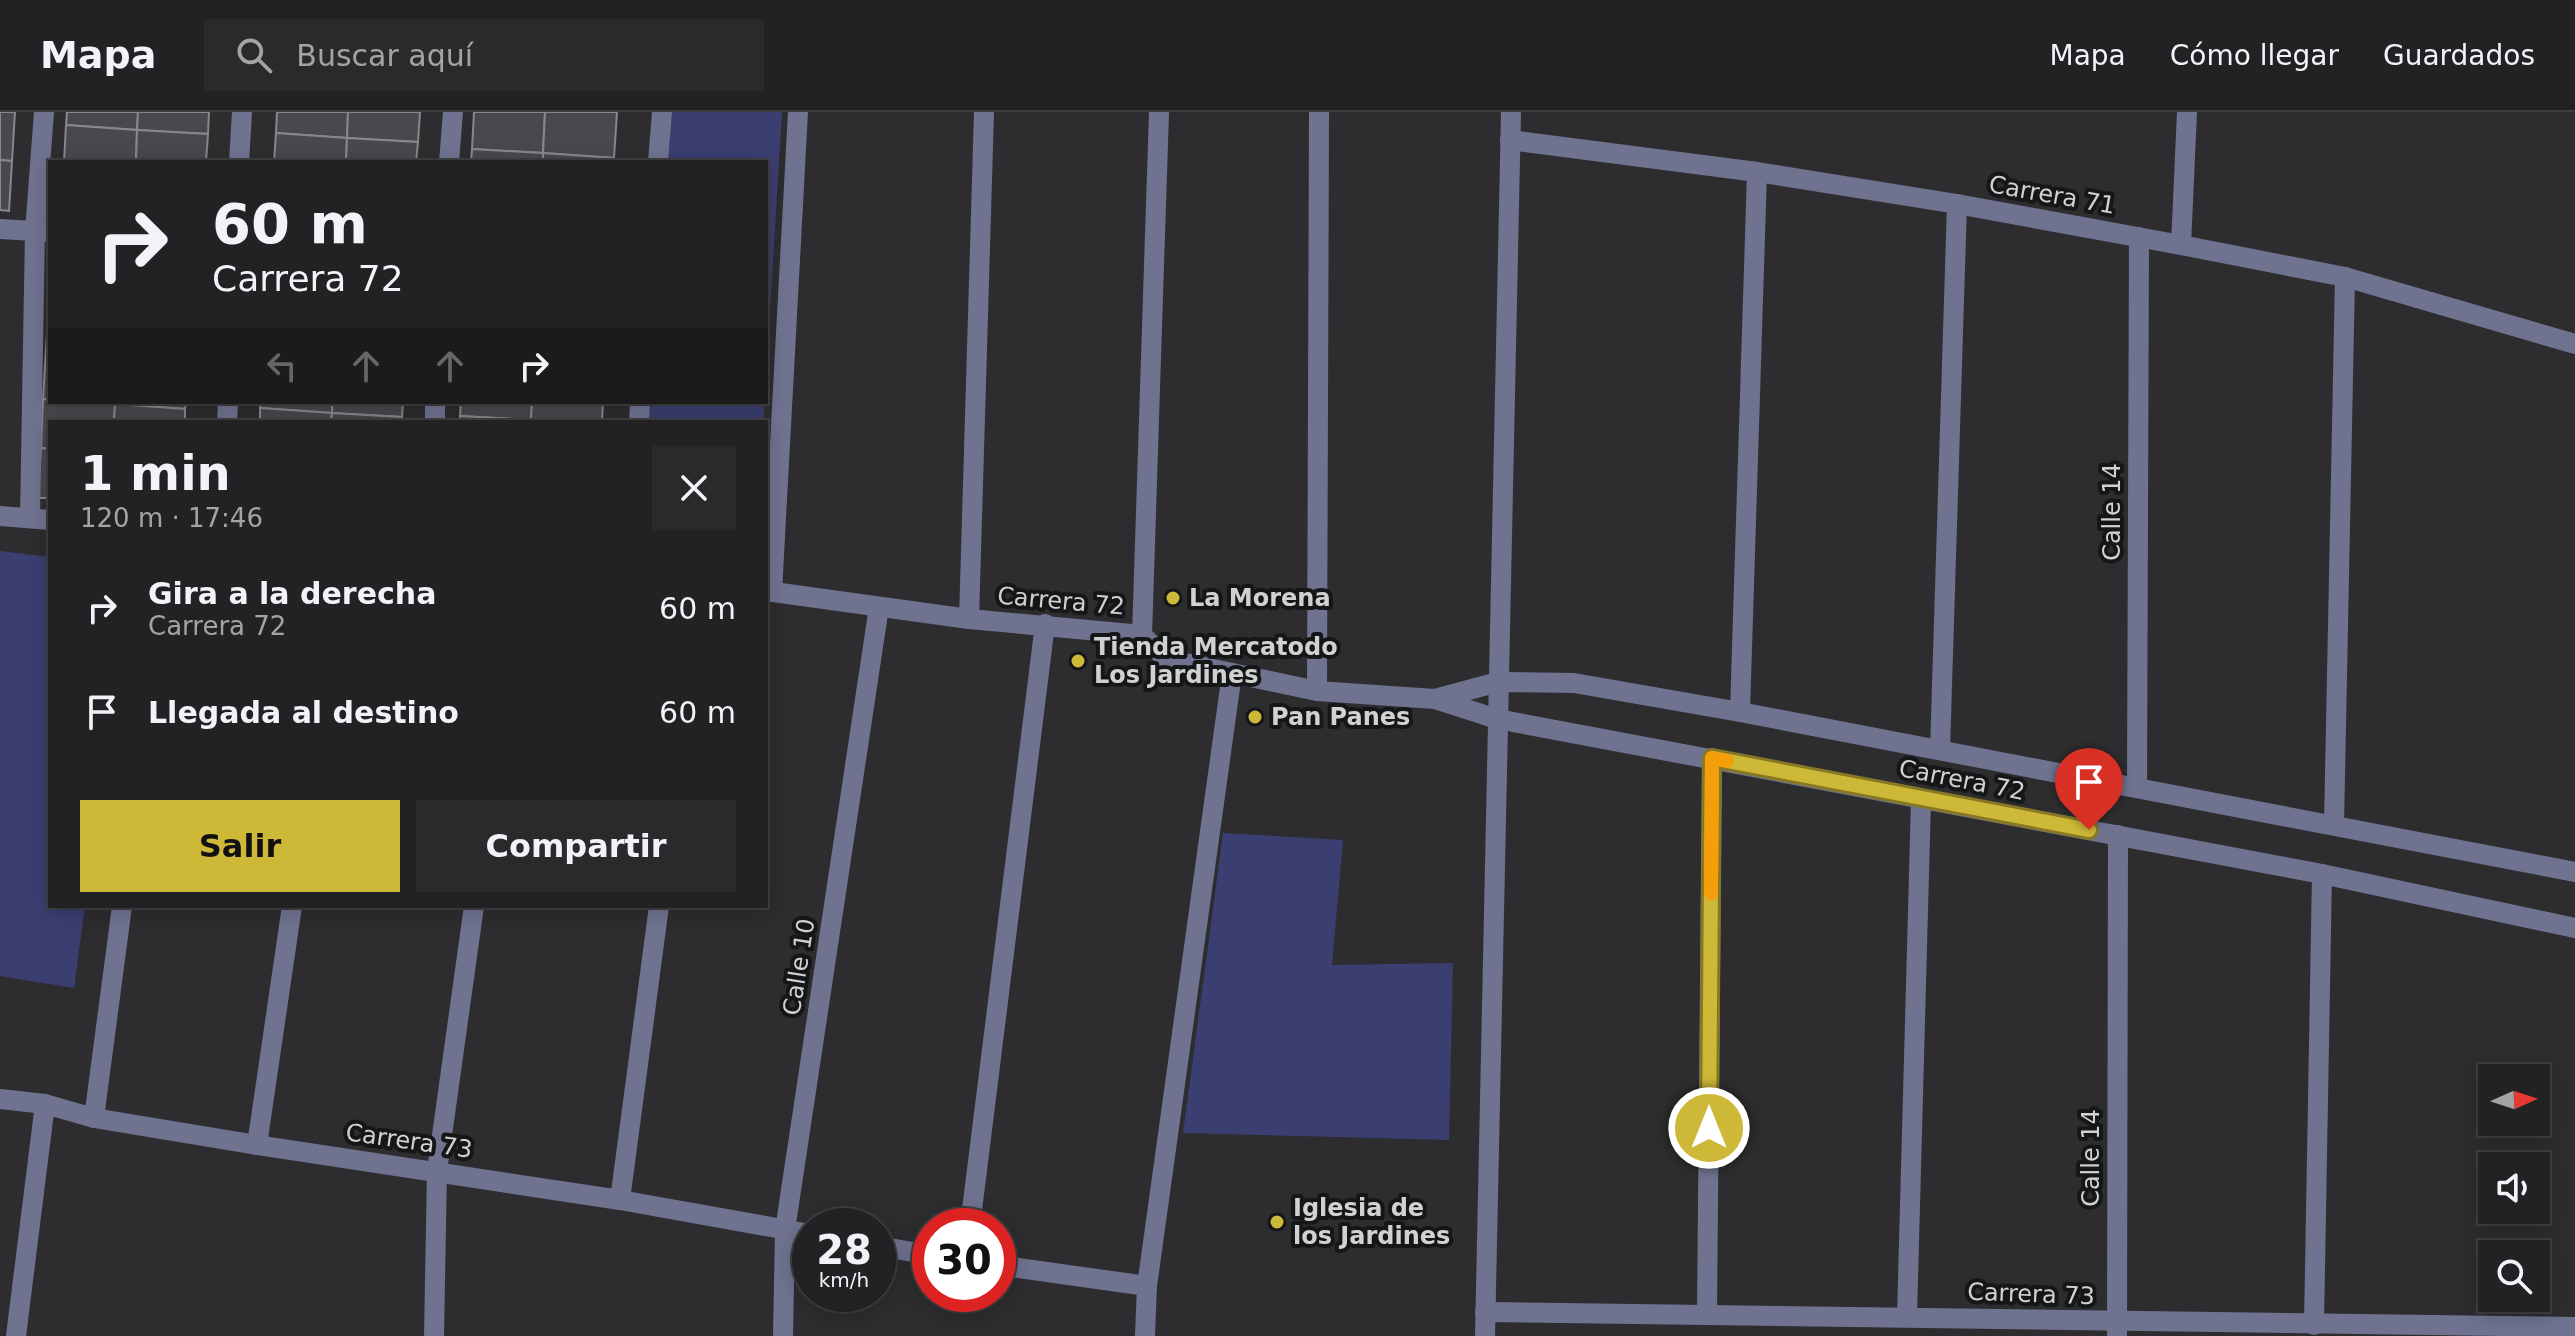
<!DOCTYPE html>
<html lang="es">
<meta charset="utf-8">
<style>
:root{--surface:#222224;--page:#2a2a2c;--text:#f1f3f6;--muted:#a2a4a6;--line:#3f3f41;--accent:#ceb837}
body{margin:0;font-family:"DejaVu Sans",sans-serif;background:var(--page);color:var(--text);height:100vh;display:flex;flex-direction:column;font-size:30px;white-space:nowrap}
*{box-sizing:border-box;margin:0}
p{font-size:26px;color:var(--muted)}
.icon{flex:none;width:44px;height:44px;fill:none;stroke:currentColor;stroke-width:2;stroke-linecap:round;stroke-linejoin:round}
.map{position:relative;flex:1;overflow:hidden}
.drawer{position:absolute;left:48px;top:308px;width:720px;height:488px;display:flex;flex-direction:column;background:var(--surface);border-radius:0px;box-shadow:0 4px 20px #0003,0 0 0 2px var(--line)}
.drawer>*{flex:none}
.top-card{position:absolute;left:48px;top:48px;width:720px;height:244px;border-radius:0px;box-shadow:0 4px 20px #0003,0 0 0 2px var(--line);background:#222224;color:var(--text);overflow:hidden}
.needle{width:52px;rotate:87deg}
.fabs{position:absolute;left:2478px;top:952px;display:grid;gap:16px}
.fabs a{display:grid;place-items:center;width:72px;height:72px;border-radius:0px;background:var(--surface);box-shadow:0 4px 20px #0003,0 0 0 2px var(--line);font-size:40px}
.speed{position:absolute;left:792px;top:1096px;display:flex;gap:16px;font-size:40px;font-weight:700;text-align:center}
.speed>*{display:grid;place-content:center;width:104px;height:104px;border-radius:50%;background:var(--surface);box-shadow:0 4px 20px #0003,0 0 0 2px var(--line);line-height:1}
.speed small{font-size:20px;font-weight:400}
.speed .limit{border:12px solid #d22;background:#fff;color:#111}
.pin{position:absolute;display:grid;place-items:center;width:68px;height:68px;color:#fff;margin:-82px -34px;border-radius:50% 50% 50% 0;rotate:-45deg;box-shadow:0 0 8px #0007}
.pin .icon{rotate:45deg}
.me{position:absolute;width:88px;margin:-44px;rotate:0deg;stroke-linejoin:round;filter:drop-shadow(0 0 6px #0008)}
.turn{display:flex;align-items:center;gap:28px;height:168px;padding:0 32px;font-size:36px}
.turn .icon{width:104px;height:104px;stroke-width:2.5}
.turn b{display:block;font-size:56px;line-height:68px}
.lanes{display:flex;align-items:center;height:76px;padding:0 32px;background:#0003;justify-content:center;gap:40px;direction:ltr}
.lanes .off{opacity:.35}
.round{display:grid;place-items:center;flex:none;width:84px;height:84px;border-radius:0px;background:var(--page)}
.headline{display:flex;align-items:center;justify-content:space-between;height:136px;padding:0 32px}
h1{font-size:48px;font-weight:600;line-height:60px}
.cta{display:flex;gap:16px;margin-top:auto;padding:16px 32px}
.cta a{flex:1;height:92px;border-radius:0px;background:var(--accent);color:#111;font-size:32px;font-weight:600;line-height:92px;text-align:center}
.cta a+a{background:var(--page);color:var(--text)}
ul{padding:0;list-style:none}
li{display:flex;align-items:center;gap:24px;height:104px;padding:0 32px}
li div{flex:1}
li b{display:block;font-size:30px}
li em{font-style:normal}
header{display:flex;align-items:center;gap:48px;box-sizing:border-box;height:112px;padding:0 40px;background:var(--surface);border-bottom:2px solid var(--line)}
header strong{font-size:38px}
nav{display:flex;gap:44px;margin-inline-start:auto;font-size:28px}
.search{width:560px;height:72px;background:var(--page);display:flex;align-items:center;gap:20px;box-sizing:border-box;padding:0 28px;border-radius:0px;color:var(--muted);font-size:30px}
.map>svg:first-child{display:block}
.green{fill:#3b3e70}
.building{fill:#49494d;stroke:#88888c;stroke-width:2}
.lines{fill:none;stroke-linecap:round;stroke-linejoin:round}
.minor{stroke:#6f7390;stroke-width:20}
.route-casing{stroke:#867824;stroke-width:20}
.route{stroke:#ceb837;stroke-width:14}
.slow{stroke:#f59e0b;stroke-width:14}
.poi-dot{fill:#ceb837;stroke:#151617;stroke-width:3}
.labels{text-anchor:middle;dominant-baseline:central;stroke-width:8;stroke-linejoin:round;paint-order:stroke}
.street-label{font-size:24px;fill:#d0d1d3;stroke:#151617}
.poi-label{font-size:24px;font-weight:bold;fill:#d0d1d3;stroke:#151617;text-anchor:start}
</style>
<header>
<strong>Mapa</strong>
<div class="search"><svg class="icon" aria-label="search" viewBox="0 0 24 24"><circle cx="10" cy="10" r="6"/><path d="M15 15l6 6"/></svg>Buscar aquí</div>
<nav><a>Mapa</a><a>Cómo llegar</a><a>Guardados</a></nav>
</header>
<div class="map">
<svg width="2575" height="1224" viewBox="0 0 2575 1224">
<rect width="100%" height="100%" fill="#2d2d30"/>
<g class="green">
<polygon points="672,0 782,0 766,266 766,50 668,50"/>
<polygon points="650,290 765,290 763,310 649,310"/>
<polygon points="0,439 50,445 50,794 85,794 74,876 0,864"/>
<polygon points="1223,721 1343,728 1332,853 1453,851 1449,1028 1183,1021"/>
</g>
<g class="building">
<polygon points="0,0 15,0 12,49 0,48"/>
<polygon points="67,0 138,0 137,18 66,13"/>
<polygon points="138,0 209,0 208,22 137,18"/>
<polygon points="277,0 348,0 347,26 276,21"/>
<polygon points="348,0 420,0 418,30 347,26"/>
<polygon points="474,0 545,0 543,41 472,37"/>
<polygon points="545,0 617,0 614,46 543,41"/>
<polygon points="66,13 137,18 136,50 64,50"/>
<polygon points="137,18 208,22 206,50 136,50"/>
<polygon points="276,21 347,26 346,50 274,50"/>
<polygon points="347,26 418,30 416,50 346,50"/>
<polygon points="472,37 543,41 543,50 471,50"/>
<polygon points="543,41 614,46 614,50 543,50"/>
<polygon points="0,48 12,49 9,99 0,98"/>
<polygon points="49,189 50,189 50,238 46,238"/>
<polygon points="46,238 50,238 50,288 43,287"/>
<polygon points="43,287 50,288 50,290 115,292 114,310 50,310 50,337 41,336"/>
<polygon points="115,290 186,290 185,297 115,292"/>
<polygon points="261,290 332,290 332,301 260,296"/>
<polygon points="332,290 403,290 402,305 332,301"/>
<polygon points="461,290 532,290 531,308 460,304"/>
<polygon points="532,290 603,290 602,310 531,308"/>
<polygon points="115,292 185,297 185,310 114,310"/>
<polygon points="260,296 332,301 331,310 260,310"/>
<polygon points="332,301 402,305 402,310 331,310"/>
<polygon points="460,304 531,308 531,310 460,310"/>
<polygon points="41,336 50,337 50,386 38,386"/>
</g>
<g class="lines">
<g class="minor">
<polyline points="1510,28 1757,60 1957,92 2181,133 2345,165 2575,232"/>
<polyline points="239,50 242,0"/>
<polyline points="449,50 453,0"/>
<polyline points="658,50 662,0"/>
<polyline points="0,117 50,120"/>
<polyline points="2181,133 2187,0"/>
<polyline points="227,310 228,290"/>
<polyline points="435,310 435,290"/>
<polyline points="639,310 640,290"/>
<polyline points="0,404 50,408"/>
<polyline points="30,406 35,119 44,0"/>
<polyline points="766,479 969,507 1142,523 1166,547 1317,579 1435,587 1497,607 2322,762 2575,816"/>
<polyline points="772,480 798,0"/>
<polyline points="969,507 984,0"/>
<polyline points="1142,523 1159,0"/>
<polyline points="1317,579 1319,0"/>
<polyline points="1435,587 1498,570 1574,571 1740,600 2575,760"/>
<polyline points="1740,600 1757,60"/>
<polyline points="1940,638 1957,92"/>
<polyline points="2137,676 2139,125"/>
<polyline points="2334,713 2345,165"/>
<polyline points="0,987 45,992 94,1006 257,1033 620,1088 810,1122"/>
<polyline points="94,1006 122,794"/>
<polyline points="257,1033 292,794"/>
<polyline points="620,1088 659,794"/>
<polyline points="970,1114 1045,512"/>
<polyline points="878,1134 930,1143"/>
<polyline points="998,1153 1147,1174"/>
<path d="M1485 1200C1848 1202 2211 1213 2575 1215"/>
<polyline points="1707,1201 1712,646"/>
<polyline points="1907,1204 1921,688"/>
<polyline points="2314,1213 2322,762"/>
<polyline points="2117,1223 2118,723"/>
<polyline points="16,1224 45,992"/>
<polyline points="434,1224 437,1059 474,794"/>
<polyline points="783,1224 785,1118 879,495"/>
<polyline points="1145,1224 1147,1174 1232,561"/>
<polyline points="1485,1224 1511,0"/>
</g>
</g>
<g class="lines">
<defs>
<polyline id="route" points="1709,1016 1712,646 2089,718"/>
</defs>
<use href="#route" class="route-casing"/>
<use href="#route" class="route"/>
<polyline class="slow" points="1711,781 1712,646 1727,649"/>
</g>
<g class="poi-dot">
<circle cx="1173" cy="486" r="8"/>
<circle cx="1078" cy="549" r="8"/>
<circle cx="1255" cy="605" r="8"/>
<circle cx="1277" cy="1110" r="8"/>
</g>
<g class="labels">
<g class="street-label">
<text transform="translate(2052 83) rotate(10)">Carrera 71</text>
<text transform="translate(2112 400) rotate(-90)">Calle 14</text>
<text transform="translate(1061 489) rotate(5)">Carrera 72</text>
<text transform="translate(1962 668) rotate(11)">Carrera 72</text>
<text transform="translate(799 855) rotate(-81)">Calle 10</text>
<text transform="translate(409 1029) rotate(8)">Carrera 73</text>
<text transform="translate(2091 1046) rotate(-90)">Calle 14</text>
<text transform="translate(2031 1182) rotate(2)">Carrera 73</text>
</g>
<g class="poi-label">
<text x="1189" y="486">La Morena</text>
<text x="1094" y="535">Tienda Mercatodo<tspan x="1094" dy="28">Los Jardines</tspan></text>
<text x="1271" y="605">Pan Panes</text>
<text x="1293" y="1096">Iglesia de<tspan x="1293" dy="28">los Jardines</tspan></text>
</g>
</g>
</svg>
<div class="fabs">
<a><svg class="needle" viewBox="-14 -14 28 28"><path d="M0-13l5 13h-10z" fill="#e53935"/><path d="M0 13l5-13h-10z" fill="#a2a4a6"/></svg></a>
<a><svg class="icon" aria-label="sound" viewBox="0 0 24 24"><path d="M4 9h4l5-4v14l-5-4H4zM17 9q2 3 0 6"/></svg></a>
<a><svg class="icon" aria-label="search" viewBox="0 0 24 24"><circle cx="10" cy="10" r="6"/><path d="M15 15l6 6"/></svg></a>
</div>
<div class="speed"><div>28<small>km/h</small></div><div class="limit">30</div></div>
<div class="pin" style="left:2089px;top:718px;background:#d93025"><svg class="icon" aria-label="arrive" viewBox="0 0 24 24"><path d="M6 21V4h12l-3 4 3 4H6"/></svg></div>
<svg class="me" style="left:1709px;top:1016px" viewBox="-20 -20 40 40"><circle r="17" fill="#ceb837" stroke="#fff" stroke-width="3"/><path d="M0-11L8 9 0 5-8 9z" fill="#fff"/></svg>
<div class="top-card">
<div class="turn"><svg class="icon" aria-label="right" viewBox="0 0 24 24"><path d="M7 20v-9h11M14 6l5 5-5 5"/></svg><div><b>60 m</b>Carrera 72</div></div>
<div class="lanes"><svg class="icon off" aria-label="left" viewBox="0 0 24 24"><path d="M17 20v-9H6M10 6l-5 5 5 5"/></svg><svg class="icon off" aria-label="ahead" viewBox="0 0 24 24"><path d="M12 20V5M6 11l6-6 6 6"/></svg><svg class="icon off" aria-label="ahead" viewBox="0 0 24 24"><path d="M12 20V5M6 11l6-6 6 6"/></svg><svg class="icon" aria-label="right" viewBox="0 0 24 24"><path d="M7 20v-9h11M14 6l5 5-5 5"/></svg></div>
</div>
<section class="drawer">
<div class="headline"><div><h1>1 min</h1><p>120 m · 17:46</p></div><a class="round"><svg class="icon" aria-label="close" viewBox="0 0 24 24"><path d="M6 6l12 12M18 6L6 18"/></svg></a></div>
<ul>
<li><svg class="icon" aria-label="right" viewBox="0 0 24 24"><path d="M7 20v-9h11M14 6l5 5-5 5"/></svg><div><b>Gira a la derecha</b><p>Carrera 72</p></div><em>60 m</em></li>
<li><svg class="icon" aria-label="arrive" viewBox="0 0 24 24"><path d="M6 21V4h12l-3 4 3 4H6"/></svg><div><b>Llegada al destino</b></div><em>60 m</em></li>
</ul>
<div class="cta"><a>Salir</a><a>Compartir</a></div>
</section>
</div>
